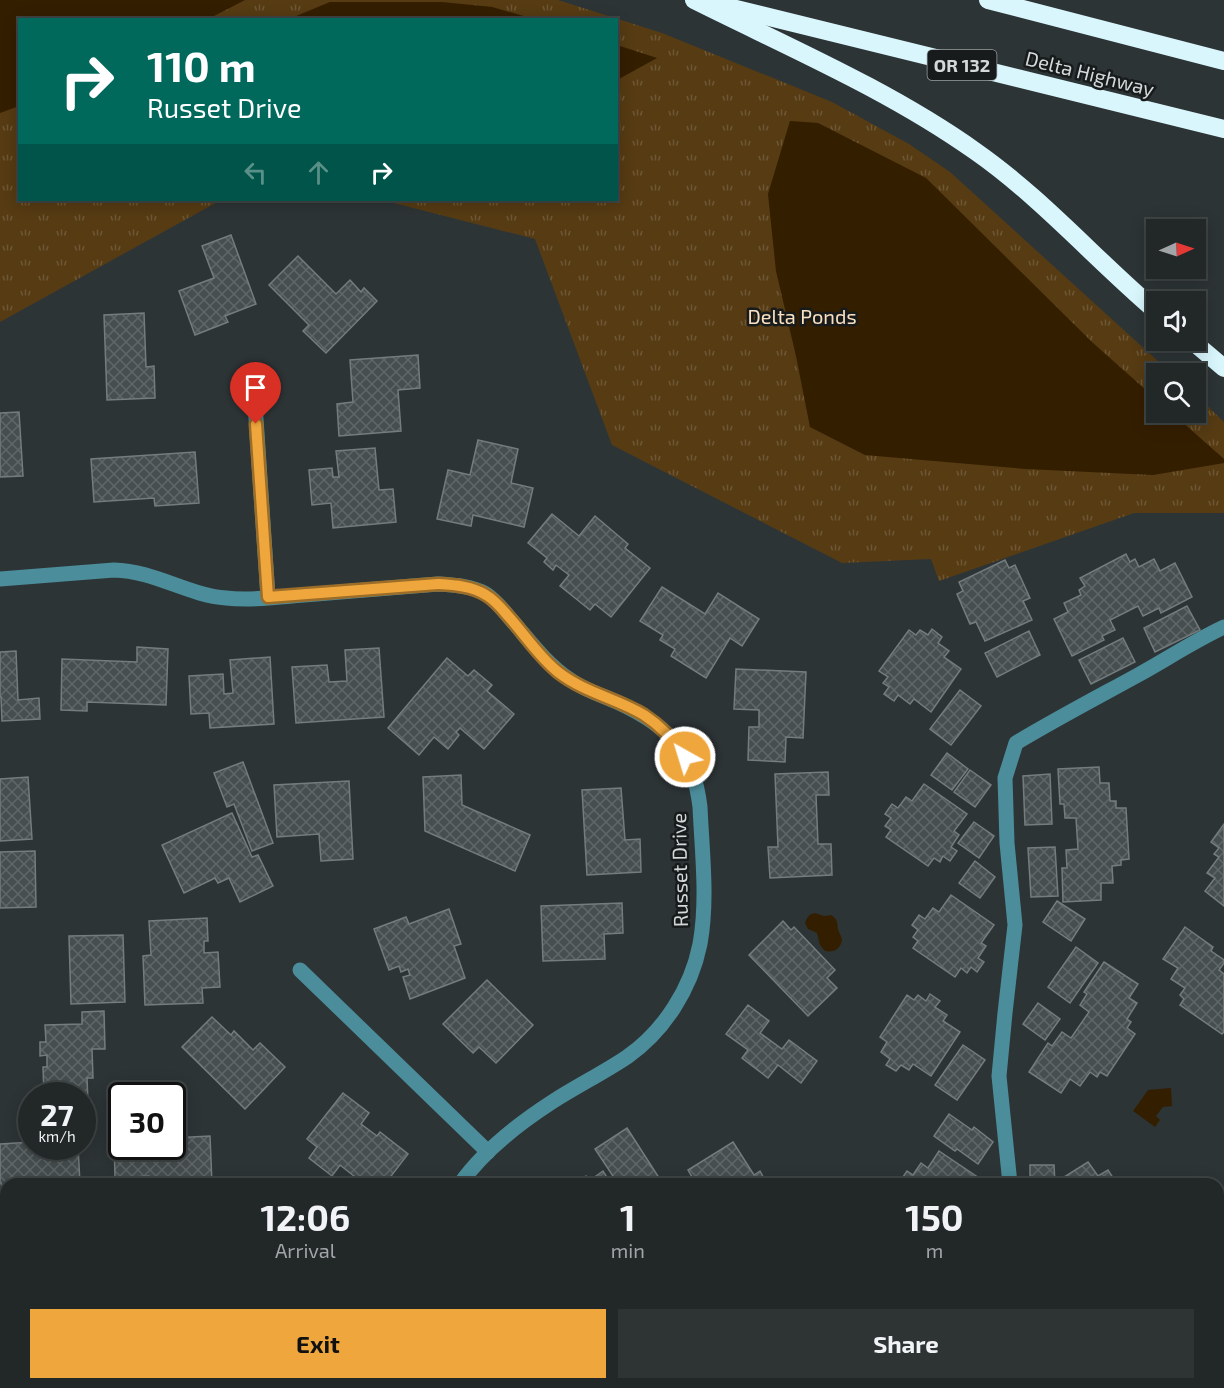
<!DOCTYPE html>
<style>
:root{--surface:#222728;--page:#2e3334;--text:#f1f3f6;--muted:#a2a5a8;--line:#3f4445;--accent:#efa73d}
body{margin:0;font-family:"Exo 2",sans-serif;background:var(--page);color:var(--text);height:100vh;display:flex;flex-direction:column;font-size:22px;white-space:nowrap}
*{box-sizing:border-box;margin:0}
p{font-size:20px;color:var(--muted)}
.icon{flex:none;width:33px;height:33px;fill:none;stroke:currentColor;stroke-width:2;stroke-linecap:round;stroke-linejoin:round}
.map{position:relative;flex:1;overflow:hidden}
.sheet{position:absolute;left:0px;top:1178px;width:1224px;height:212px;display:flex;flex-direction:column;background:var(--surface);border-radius:18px 18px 0 0;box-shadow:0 3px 15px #0003,0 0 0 2px var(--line)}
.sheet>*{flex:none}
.top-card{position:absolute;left:18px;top:18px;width:600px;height:183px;border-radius:0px;box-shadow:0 3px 15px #0003,0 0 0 2px var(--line);background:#00695c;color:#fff;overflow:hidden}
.needle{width:39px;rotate:87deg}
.buttons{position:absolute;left:1146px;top:219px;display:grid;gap:12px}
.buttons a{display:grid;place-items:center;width:60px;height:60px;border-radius:0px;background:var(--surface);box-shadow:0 3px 15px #0003,0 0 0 2px var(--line);font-size:30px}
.speed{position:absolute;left:18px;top:1082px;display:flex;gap:12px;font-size:30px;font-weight:700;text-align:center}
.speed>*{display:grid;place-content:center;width:78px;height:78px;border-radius:50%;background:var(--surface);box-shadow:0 3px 15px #0003,0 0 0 2px var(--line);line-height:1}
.speed small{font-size:15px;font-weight:400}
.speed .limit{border:3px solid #111;border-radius:9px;background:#fff;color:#111}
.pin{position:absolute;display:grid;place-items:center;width:51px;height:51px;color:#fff;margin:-62px -26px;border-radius:50% 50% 50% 0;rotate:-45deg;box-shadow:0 0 6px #0007}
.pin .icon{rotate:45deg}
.me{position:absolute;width:66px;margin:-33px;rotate:321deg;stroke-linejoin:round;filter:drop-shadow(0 0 4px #0008)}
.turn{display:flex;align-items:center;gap:21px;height:126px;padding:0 30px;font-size:27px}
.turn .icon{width:78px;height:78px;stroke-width:2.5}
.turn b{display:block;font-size:42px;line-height:51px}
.lanes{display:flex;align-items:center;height:57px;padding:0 30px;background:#0003;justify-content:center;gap:30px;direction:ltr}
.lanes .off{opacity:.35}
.eta{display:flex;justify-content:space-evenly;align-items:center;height:102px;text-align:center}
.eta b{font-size:36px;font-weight:700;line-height:42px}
.primary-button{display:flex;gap:12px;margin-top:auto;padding:12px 30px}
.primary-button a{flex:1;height:69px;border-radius:0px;background:var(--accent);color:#111;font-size:24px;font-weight:700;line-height:69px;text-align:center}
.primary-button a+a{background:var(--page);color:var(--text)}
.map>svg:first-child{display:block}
.park{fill:url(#park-tufts)}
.water{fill:#341e00}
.building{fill:url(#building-cross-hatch);stroke:#747c7e;stroke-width:1.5}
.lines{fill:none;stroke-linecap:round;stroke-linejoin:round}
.minor{stroke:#4b8d9b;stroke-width:15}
.highway{stroke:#d9f6fd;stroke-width:18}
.route-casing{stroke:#9b6d28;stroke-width:15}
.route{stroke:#efa73d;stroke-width:10}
.labels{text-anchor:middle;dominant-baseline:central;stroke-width:5;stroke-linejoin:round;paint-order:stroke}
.shield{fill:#171b1c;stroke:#9b9fa0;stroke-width:1.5}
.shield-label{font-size:18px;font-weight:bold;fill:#d4d8d9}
.street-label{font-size:20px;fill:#d4d8d9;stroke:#171b1c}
.park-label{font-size:20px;fill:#fae0c0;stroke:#171b1c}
</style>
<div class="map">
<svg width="1224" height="1388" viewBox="0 0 1224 1388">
<defs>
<pattern id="park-tufts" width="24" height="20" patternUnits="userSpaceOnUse" patternTransform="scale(1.5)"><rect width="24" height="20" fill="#563b13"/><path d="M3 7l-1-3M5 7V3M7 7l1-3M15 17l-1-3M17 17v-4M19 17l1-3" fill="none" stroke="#6d5735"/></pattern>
<pattern id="building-cross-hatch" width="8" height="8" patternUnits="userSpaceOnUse" patternTransform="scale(1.5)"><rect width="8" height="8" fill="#464e4f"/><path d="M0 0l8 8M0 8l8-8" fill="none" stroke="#606768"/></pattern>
</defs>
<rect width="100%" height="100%" fill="#2d3436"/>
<polygon class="park" points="0,0 558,0 662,33 832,102 909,144 950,172 1171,373 1156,374 1156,412 1196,412 1196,395 1224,422 1224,513 1134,513 939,581 931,559 842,563 612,445 535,239 382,200 616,200 616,20 20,20 20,200 221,200 0,322"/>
<g class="water">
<polygon points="0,0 245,0 214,16 219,19 20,20 19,106 0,113"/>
<polygon points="330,2 442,2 492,7 534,19 289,19"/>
<polygon points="617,45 657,58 617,80"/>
<polygon points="790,121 818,123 926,178 1093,343 1156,399 1156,412 1172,413 1224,459 1224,463 1153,475 1026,469 865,455 810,427 796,356 776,271 768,194"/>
<path d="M815 913 824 916 831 915C840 920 836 926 839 932 840 934 841 936 842 939 841 949 834 953 825 951L820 945 817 933 808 929 805 923C807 917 809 914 815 913Z"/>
<polygon points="1171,1088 1172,1106 1163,1107 1156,1116 1160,1120 1155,1127 1133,1111 1148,1090"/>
</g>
<g class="building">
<polygon points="231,235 256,304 225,316 228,322 195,335 179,291 214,278 202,246"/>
<polygon points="298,256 336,294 350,280 361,292 364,288 377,301 326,353 303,331 309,325 269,285"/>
<polygon points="144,313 146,367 154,366 155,398 107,400 104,315"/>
<polygon points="418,355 420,388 398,390 401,431 339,436 337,404 353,402 350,360"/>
<polygon points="19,412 23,476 0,477 0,413"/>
<polygon points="478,440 518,449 511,483 533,488 524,527 473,515 471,526 437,519 448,470 470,475"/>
<polygon points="375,448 379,490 393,489 396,522 333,528 331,503 312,505 309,470 332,468 333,477 339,477 336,451"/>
<polygon points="195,452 199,503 155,506 154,498 94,502 91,459"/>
<polygon points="552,514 579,536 595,516 628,544 625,548 650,568 611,617 595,604 590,610 560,586 569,575 556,565 553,570 544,562 547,558 528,543"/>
<polygon points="1126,554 1130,562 1135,559 1139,567 1154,559 1160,571 1175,563 1192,597 1161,613 1159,608 1143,616 1138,606 1110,620 1115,630 1102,636 1104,640 1072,656 1054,619 1068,612 1064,603 1081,595 1079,590 1085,586 1080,578"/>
<polygon points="1005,560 1009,568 1015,565 1030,598 1023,601 1032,620 985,641 976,622 970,624 957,594 963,591 959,582"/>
<polygon points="662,587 705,614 718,593 759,619 742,646 730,638 706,678 671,656 675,649 660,640 663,635 640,621"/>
<polygon points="1187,606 1200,630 1155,652 1144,628"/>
<polygon points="932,629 942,637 938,643 949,651 944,657 961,669 931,712 914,699 910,704 898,695 894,701 884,694 889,687 883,683 888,677 879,671 909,630 916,635 920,630 928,635"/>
<polygon points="1029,631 1040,655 997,677 985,653"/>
<polygon points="1123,638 1135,662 1091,684 1079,660"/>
<polygon points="137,647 168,649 166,705 87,702 87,711 61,710 62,659 137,662"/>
<polygon points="379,648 384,717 296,723 292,667 327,665 329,682 347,681 345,650"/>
<polygon points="16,651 18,700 39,698 40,719 2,721 1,697 0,697 0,652"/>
<polygon points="270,657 274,724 210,728 209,713 191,714 189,676 223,674 224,694 233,693 230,660"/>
<polygon points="447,658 468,676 474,670 492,685 487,691 514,714 484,749 460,728 456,732 459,735 448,749 434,737 419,755 388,728"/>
<polygon points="736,669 806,672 803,738 786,737 785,762 748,760 749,727 759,727 759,710 734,709"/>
<polygon points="960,690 981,706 951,745 930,729"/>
<polygon points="947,753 968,769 952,790 931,775"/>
<polygon points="243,762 273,843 252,851 234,804 227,807 214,773"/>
<polygon points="1099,767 1100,783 1109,783 1110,801 1116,801 1116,808 1126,808 1129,859 1121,860 1121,865 1112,866 1113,883 1101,883 1101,900 1063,902 1062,868 1067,868 1066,850 1078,849 1076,818 1065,818 1064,804 1060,804 1058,769"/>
<polygon points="970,770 991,785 975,807 954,792"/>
<polygon points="828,772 829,795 816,795 818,844 831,844 832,875 770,878 768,847 778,847 775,774"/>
<polygon points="1050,774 1052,824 1025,825 1023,776"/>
<polygon points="461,775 462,805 530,835 515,871 425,831 423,777"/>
<polygon points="28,777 32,839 0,841 0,779"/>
<polygon points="349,781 353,859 321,861 319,834 277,837 274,785"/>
<polygon points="924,784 967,814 954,831 959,835 951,847 957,851 950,861 943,856 940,862 934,858 928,866 886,837 891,830 885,826 891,818 885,814 892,804 898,808 906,797 912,801"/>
<polygon points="621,788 625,840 640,839 641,872 587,875 582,790"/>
<polygon points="232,813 252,857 258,855 273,886 240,902 229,878 218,883 215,878 184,893 162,845"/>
<polygon points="974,822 994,836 979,858 958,843"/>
<polygon points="1224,824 1224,906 1205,891 1215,878 1207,873 1219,857 1214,854 1219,848 1211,842"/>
<polygon points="1055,847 1058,896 1031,897 1028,848"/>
<polygon points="35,851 36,907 0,908 0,852"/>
<polygon points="975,861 995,877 980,898 959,883"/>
<polygon points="951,895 994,925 981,943 986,946 978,958 984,962 977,972 971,967 967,973 961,968 955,977 913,948 918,941 913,937 918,930 912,925 919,915 925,919 933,908 939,912"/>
<polygon points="1057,901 1085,919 1071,941 1043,922"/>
<polygon points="622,903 623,933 604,934 605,959 543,961 541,906"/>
<polygon points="449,909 461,944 454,946 465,978 410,999 403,977 410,975 408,969 401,972 399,966 389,970 374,929 406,917 409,924"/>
<polygon points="207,918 208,941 204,941 204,953 218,952 220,987 202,988 203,1003 145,1005 143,956 151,955 149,921"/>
<polygon points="783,921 791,930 794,927 835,970 827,978 837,988 808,1016 749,955"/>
<polygon points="1185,927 1213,947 1211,951 1224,960 1224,963 1219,970 1224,974 1224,1032 1222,1034 1180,1005 1184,999 1180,995 1185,988 1171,979 1178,968 1163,959"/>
<polygon points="123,935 125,1002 71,1004 69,936"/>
<polygon points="1076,947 1098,963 1070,1003 1048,987"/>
<polygon points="1104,962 1138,984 1129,998 1137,1003 1127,1019 1131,1022 1127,1028 1135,1034 1107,1076 1100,1072 1097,1077 1090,1072 1080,1086 1070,1079 1061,1093 1029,1072 1048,1043 1052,1046 1062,1032 1071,1038 1089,1012 1080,1005 1087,994 1084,992"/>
<polygon points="487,980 533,1025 496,1063 479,1047 473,1053 443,1024"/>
<polygon points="930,994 940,1001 935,1007 947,1015 943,1021 960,1032 931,1076 913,1064 909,1070 901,1065 896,1071 886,1065 890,1059 881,1052 887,1042 880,1037 907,995 914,1000 918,995 926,1001"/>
<polygon points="1038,1003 1060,1019 1045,1040 1023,1024"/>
<polygon points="748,1005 769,1021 760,1033 782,1049 789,1040 817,1061 801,1083 778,1065 768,1078 742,1058 748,1050 726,1034"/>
<polygon points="104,1011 105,1049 92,1049 93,1078 87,1078 89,1126 82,1126 82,1095 44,1095 43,1067 47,1067 47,1055 40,1056 40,1042 46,1042 45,1025 82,1024 82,1012"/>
<polygon points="212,1017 231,1035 234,1031 253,1050 260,1043 285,1067 245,1109 182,1047"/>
<polygon points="963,1045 985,1060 957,1100 935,1085"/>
<polygon points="343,1093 369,1113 361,1124 377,1136 380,1132 408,1154 385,1184 364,1184 340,1165 332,1176 309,1158 317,1147 307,1139"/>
<polygon points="949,1114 972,1130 974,1127 993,1142 978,1164 957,1149 955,1151 934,1136"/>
<polygon points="627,1128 663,1184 574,1184 586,1176 589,1181 603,1171 608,1179 613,1176 595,1149"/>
<polygon points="210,1136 212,1184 150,1183 149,1176 115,1178 114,1140 122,1140 122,1146 172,1146 172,1138"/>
<polygon points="32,1142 32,1146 78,1146 80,1184 6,1184 6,1189 2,1189 1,1183 0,1183 0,1144"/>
<polygon points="733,1142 754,1175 760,1171 767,1184 696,1184 688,1170"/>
<polygon points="939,1151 982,1180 980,1184 905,1184 901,1180 907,1171 913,1175 921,1163 928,1168"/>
<polygon points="1088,1162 1098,1176 1108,1170 1117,1184 1057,1184 1056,1182"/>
<polygon points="1030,1165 1054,1165 1055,1184 1030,1184"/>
<polygon points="1,1250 6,1250 6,1298 0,1298"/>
<polygon points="6,1356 6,1383 50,1383 50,1388 0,1388 0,1357"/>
<polygon points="132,1383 205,1383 205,1388 133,1388"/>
<polygon points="244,1383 310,1383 311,1388 245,1388"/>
<polygon points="616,1383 691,1383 689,1388 614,1388"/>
<polygon points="745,1383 762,1383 747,1388"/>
<polygon points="494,1385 494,1388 455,1388"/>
</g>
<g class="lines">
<g class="minor">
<polyline points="255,404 268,597"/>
<path d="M0 579 114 570C155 571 187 595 226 598 251 601 278 597 304 595 349 591 393 588 438 584 454 585 472 586 486 594 498 602 506 614 515 624 532 644 547 664 569 679 580 687 592 692 605 697 630 707 656 720 674 741 691 760 697 783 700 807 702 852 708 900 700 944 691 989 664 1031 627 1057 603 1073 577 1086 552 1102 518 1124 484 1150 460 1184"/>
<polyline points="300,970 488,1152"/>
<path d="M1010 1184 999 1076 1005 1013 1015 925 1007 843 1005 778 1016 743C1056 719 1098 697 1138 675 1167 659 1194 641 1224 627"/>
<polyline points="0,1218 6,1218"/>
<polyline points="1218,1354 1224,1354"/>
<polyline points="378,1388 379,1383"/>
<polyline points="1213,1388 1213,1383"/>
</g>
<g class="highway">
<path d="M694 0C788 47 889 90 975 151 1041 197 1095 259 1156 311"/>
<polyline points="988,0 1224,61"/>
<polyline points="720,5 1224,129"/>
<polyline points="1191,340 1224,368"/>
</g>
</g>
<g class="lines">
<defs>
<path id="route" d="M256 424 268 597 438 584C454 585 472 586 486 595 495 600 502 609 509 617 525 635 539 657 558 672 585 693 616 698 644 715 661 726 674 740 685 757"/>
</defs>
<use href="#route" class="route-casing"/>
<use href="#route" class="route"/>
</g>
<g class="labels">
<rect class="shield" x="927.5" y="50" width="69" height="30" rx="4.5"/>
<g class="shield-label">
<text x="962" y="65">OR 132</text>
</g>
<g class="street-label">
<text transform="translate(1090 73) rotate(14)">Delta Highway</text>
<text transform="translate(679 870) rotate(-91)">Russet Drive</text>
</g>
<g class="park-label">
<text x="802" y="316">Delta Ponds</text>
</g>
</g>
</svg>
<div class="buttons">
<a><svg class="needle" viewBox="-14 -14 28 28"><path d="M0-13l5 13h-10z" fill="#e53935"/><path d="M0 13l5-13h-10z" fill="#a2a5a8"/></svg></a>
<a><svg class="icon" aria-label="sound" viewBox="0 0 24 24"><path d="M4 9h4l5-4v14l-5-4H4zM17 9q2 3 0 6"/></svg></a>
<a><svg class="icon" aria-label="search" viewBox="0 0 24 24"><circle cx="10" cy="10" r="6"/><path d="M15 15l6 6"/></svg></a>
</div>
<div class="speed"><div>27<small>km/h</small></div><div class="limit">30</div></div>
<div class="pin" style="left:256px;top:424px;background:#d93025"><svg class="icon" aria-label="arrive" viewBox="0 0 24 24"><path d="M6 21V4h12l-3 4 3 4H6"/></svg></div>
<svg class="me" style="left:685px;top:757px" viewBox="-20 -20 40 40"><circle r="17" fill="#efa73d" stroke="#fff" stroke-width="3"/><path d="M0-11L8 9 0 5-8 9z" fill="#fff"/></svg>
<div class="top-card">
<div class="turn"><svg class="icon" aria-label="right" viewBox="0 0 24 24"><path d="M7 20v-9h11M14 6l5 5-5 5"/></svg><div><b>110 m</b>Russet Drive</div></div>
<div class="lanes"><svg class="icon off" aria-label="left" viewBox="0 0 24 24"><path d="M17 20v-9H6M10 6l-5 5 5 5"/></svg><svg class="icon off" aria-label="ahead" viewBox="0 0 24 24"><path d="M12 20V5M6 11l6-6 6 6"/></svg><svg class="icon" aria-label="right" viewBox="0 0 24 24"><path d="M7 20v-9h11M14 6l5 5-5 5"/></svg></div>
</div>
<section class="sheet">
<div class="eta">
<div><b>12:06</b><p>Arrival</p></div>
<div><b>1</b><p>min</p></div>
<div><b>150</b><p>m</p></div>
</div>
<div class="primary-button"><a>Exit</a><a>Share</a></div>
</section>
</div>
